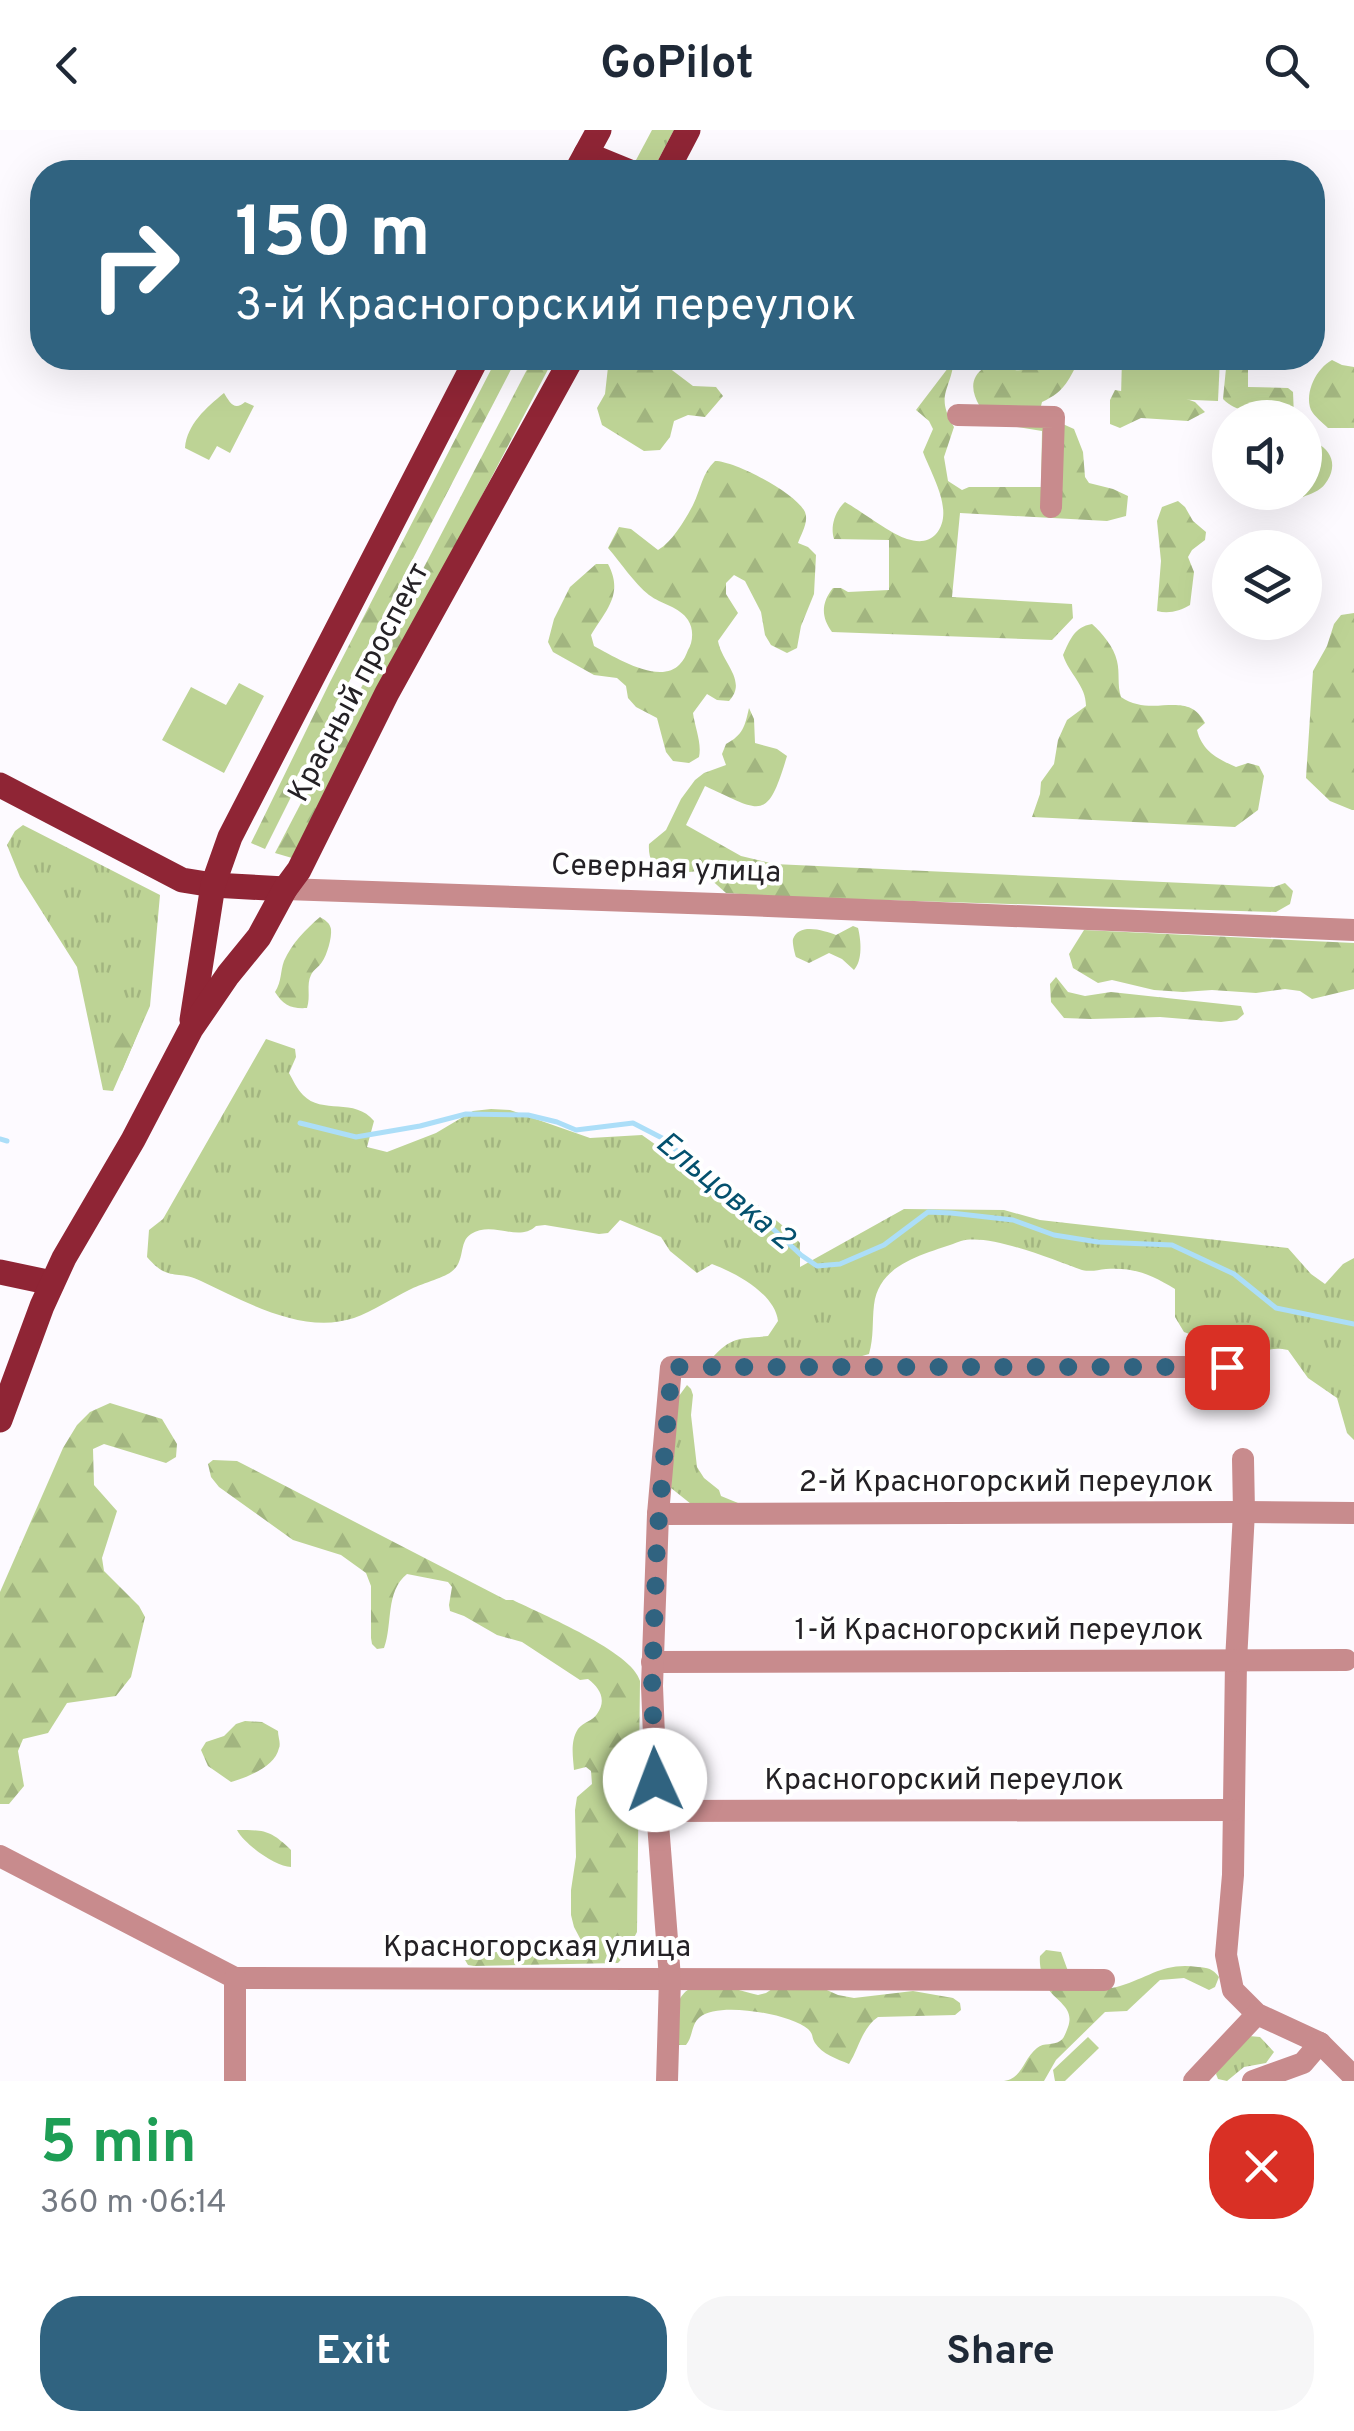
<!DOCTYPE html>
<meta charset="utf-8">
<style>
:root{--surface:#fff;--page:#f6f6f7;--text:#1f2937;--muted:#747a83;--accent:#306380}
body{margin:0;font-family:Overpass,sans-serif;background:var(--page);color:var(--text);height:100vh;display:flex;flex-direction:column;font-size:38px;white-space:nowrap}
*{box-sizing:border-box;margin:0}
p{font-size:32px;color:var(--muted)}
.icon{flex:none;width:55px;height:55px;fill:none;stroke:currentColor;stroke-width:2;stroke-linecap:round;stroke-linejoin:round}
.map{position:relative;height:1951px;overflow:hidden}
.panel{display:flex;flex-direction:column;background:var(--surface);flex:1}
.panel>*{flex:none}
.guide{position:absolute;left:30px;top:30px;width:1295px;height:210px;border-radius:40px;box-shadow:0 10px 40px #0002;background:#306380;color:#fff;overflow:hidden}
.fabs{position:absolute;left:1212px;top:270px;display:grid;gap:20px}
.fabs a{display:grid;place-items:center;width:110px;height:110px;border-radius:50%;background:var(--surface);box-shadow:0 10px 40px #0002;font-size:50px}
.pin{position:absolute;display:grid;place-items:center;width:85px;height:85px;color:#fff;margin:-42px;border-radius:20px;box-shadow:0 5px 15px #0006}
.me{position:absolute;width:110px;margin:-55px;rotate:358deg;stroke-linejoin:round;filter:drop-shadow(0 0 8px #0008)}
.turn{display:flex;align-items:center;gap:35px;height:210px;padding:0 40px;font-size:45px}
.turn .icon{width:130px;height:130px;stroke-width:2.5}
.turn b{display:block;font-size:70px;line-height:85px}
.round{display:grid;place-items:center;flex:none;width:105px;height:105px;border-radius:40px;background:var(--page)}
.head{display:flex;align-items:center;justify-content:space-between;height:170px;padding:0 40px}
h1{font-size:60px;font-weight:700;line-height:75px;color:#1e9e55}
.action{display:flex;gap:20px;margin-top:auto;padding:20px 40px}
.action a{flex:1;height:115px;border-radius:40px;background:var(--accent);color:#fff;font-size:40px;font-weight:700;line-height:115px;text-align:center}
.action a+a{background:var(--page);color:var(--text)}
header{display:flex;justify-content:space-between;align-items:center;height:130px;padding:0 40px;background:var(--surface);font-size:45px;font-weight:700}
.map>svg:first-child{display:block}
.grass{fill:url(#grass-tufts)}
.forest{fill:url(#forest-firs)}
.park{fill:#bdd395}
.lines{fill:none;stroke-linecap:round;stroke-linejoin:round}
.stream{stroke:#acdef8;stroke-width:5}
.minor{stroke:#c88b8d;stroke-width:22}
.major{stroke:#8f2535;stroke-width:25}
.route{stroke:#306380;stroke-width:18;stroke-dasharray:0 32.4}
.labels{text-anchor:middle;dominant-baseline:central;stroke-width:8;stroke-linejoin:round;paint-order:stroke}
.street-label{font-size:30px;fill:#242125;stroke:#fff}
.water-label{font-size:32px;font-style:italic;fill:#04516e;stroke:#fff}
</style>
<header><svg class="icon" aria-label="back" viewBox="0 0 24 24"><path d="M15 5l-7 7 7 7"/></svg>GoPilot<svg class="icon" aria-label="search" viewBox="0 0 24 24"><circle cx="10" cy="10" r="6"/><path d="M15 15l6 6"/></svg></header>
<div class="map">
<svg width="1354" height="1951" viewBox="0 0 1354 1951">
<defs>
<pattern id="grass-tufts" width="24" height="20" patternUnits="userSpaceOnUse" patternTransform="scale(2.5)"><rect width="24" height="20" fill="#bdd395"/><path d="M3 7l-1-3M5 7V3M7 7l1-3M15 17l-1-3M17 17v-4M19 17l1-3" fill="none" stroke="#a2b580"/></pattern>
<pattern id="forest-firs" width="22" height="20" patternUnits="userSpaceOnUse" patternTransform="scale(2.5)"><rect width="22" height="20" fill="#bdd395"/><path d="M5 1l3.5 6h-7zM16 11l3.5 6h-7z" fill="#a2b580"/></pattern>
</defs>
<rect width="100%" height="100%" fill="#fdfaff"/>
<g class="grass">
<polygon points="652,0 674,0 655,36 636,30"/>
<polygon points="23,695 160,765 150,876 113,961 103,960 77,837 20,747 7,715 15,701"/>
<path d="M266 909 295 919 296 927 289 943C293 950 297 959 303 965 322 985 355 967 374 991L367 1017 387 1022 436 1003 473 981 491 979 510 980 590 1008 642 1005 708 1052 755 1073 788 1100 800 1113V1137L904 1079 1004 1080 1040 1090 1288 1118 1311 1144 1325 1154 1343 1134 1354 1128V1310L1347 1303 1337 1268 1308 1248 1288 1220C1265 1215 1257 1227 1237 1229L1217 1214 1184 1202 1175 1187V1159C1152 1145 1135 1137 1106 1139 1097 1140 1092 1142 1082 1140 1053 1130 990 1103 961 1111 927 1124 879 1132 874 1175 872 1192 874 1207 869 1224L852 1229 712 1228C732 1206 739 1209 768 1206L778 1191C775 1164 736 1143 712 1134L697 1143 670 1121 661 1107 620 1090 608 1103 599 1104 545 1095 536 1096C518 1113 493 1090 471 1104 458 1112 466 1132 451 1142 443 1148 420 1154 409 1160 391 1169 373 1181 354 1188 303 1205 246 1172 201 1151 177 1139 169 1153 147 1127L149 1100 163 1089Z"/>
<polygon points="687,1255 691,1259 693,1265 691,1285 697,1337 704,1348 719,1360 721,1366 738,1373 691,1374 671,1358 676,1270"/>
<polygon points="1249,1906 1260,1907 1274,1922 1266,1933 1244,1937 1227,1951 1218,1949 1216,1944 1220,1935"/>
</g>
<g class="forest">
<polygon points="497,228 517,228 336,577 265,719 251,713 330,552"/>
<polygon points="533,228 554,228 292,728 275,723"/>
<polygon points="609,228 656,228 693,256 716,257 723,266 705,287 688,285 674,291 670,307 660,320 644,321 602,295 597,278 605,264"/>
<path d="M947 228H954C952 260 934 264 954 297L944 327 948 351 962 360 969 357H1041L1042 301 992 293C979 277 961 253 985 237 987 236 989 234 992 233 1001 231 1007 239 1015 240 1021 241 1027 239 1032 238L1040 228H1080C1069 249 1066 261 1042 272L1040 280 1045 286 1074 299 1083 322 1085 347 1089 353 1113 359 1128 366 1126 386 1107 391 960 383 952 467 1072 474 1073 488 1052 510 832 502C821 487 821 473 833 458H841L848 462 889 460V410L834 409C830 397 835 381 845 372 861 381 891 404 907 409 917 412 928 413 936 404 955 382 932 346 923 322L933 299 929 291 916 280 948 238Z"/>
<path d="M1227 228H1248V257L1288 258 1293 262 1294 287C1284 288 1278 285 1269 284 1251 281 1237 283 1223 269Z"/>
<path d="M1332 230 1342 235 1354 237V298H1328C1323 293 1314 286 1311 280 1304 262 1317 238 1332 230Z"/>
<polygon points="1115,260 1138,264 1161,260 1195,272 1205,282 1188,291 1141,288 1120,298 1110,294 1110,270"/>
<path d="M1305 310C1329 313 1341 334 1325 354 1320 361 1310 364 1303 367V363L1305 362Z"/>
<path d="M715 331C735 331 796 363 805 382 809 392 801 404 798 413L808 417 816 425 814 464 801 496 797 518 787 523 771 515 765 505 761 482 745 451 734 445 726 453V464L738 483 718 511C722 533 748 551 729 571L717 570 707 564 693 583C695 598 702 613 699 627L689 633 673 631 666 622 657 588 636 577 628 568 626 556 617 548 594 545 553 522 548 512 554 489 570 457 596 434H608C624 464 606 480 591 505L594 516C615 527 660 556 680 534 684 530 686 525 688 520 693 512 694 499 688 490 680 477 661 474 649 465 634 453 621 433 608 418L619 397 631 399 658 420C673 411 685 390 693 375 701 359 702 343 715 331Z"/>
<path d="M1178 371 1185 377 1193 391 1206 402 1205 410 1192 420 1188 427 1194 442 1190 475C1180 481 1169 484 1157 481L1161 431 1157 391 1162 377Z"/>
<polygon points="1354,483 1354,680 1352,680 1330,671 1306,648 1313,541 1327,516 1334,494 1341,485"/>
<path d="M1092 494C1102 503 1114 517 1117 531 1120 543 1117 555 1121 567 1153 589 1187 558 1205 593L1197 600C1202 621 1218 629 1236 637L1248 633 1259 636 1264 646 1258 680 1235 697 1032 687 1040 664 1041 652 1054 634 1058 610 1067 590 1086 576C1086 555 1069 544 1063 525 1070 510 1074 497 1092 494Z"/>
<path d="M749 578 754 589 755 613 777 619 787 626C767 693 762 682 705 656L686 695 741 726 774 734 1274 757 1285 753 1293 761 1290 774 1276 782 783 767 726 763 708 747 698 741 663 745C653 735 648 729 649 714L666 700 681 669 695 650 704 643 726 635 722 624 726 614C743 605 745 596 749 578Z"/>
<path d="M320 787C325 790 330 793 331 799 332 808 327 825 322 832 319 837 313 840 311 845 306 855 311 866 307 878 291 879 283 875 275 862 282 851 280 842 284 831 292 813 306 799 320 787Z"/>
<path d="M853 796 858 798C861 810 863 830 854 840L842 829 829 823 809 833 796 827C795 825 792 812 793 809 799 792 825 801 836 805Z"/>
<polygon points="1084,800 1354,813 1354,859 1312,869 1300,861 1285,859 1256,863 1212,860 1183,862 1154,860 1112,850 1098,853 1073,838 1069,824"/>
<polygon points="1056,847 1068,862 1085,866 1111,862 1241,876 1244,884 1237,890 1221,892 1160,887 1091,889 1064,888 1051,872 1050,854"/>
<path d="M140 880 144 888 122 941H115L110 930C116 910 122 893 140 880Z"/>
<polygon points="110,1273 162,1289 177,1314 176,1327 166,1333 104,1314 93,1319 94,1355 117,1381 102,1428 104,1441 139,1476 145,1487 131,1547 116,1566 67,1573 48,1603 23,1609 18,1621 24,1656 9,1674 0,1674 0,1462 63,1318 77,1295 90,1282"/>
<path d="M213 1330 237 1331 506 1470H513C541 1484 633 1522 640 1551L637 1802 625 1825 618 1833 474 1836 468 1835 465 1830 466 1823 581 1820 583 1814 574 1797 571 1785V1760L576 1727 575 1680 577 1667 592 1654 591 1641 586 1637 574 1640C573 1627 570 1611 578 1599 583 1592 593 1591 597 1584 607 1570 600 1558 588 1549L580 1550 522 1512 497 1505 464 1486 450 1481 449 1475 452 1457 448 1452 407 1444C385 1462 393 1494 384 1518L377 1519 372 1514 371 1508V1456L366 1443 341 1425 293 1410 219 1357 211 1347 208 1334Z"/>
<path d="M245 1591 262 1592 278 1601C278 1607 281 1613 279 1618 275 1637 247 1647 231 1652L208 1636 201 1620 206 1612 224 1606 236 1594Z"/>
<path d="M237 1700C265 1700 270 1700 291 1720V1737C276 1737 244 1714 237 1700Z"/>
<path d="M1046 1820 1061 1822 1072 1852C1089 1858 1103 1861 1120 1856 1150 1847 1164 1832 1198 1837 1208 1838 1212 1838 1219 1847L1215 1857 1209 1860 1184 1848 1160 1850 1127 1881 1105 1882 1056 1930 1044 1951H1004C1023 1948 1023 1929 1037 1918 1044 1912 1053 1916 1060 1911 1064 1909 1066 1902 1068 1897 1075 1877 1056 1872 1047 1857 1042 1849 1039 1835 1040 1826Z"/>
<path d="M793 1845 838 1865 854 1868 913 1861 953 1868 960 1873 961 1880 955 1885 878 1887C862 1898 859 1918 849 1934 837 1929 822 1924 815 1913 811 1906 814 1905 808 1899 790 1884 719 1871 700 1887 691 1894 693 1907 686 1915H678C678 1903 674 1885 678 1874 688 1841 735 1860 758 1865L766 1863Z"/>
</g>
<g class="park">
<polygon points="1122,228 1220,228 1218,271 1121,267"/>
<path d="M224 263C229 271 234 282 245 272L254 276 230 323 217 316 209 330 185 318C187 294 206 278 224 263Z"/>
<polygon points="239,553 264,566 224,643 162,610 191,557 226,575"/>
<polygon points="1088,1907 1099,1918 1065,1951 1055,1951 1053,1940"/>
</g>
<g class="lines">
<g class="stream">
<polyline points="300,993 356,1007 420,996 466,984 528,985 557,992 576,1000 633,993 664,1009 704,1046 756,1083 801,1125 817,1136 840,1134 884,1115 928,1082 951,1083 1013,1090 1054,1105 1098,1112 1172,1115 1234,1144 1276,1178 1354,1194"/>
<polyline points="0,1009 7,1011"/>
</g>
<g class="minor">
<polyline points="958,285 1054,287 1051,377"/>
<polyline points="285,759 746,775 1354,800"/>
<polyline points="1243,1329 1244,1382 1236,1531 1233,1745 1226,1825 1233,1860 1257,1884 1320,1913 1354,1947"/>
<polyline points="658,1384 1244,1382 1354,1383"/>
<polyline points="652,1532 1346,1530"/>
<polyline points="657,1681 1232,1680"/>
<polyline points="0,1726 235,1848 1104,1850"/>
<polyline points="235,1848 235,1951"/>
<polyline points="667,1951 670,1848 657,1681 652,1556 658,1384 671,1237 1227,1237"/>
<polyline points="1194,1951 1257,1884"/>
<polyline points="1253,1951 1303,1933 1320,1913"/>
</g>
<g class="major">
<polyline points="586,24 630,42"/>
<polyline points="576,42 599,0"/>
<polyline points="666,42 688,0"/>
<polyline points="0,655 182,750 213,755 285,759"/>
<polyline points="192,890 213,755 230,707 477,228"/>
<polyline points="0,1142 52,1153"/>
<polyline points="0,1290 42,1176 64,1128 133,1010 191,899 228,845 259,807 285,759 299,740 387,563 572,228"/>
</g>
</g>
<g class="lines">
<polyline class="route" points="655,1650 652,1556 657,1410 672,1237 1227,1237"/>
</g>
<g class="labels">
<g class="street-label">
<text transform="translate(360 553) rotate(-62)">Красный проспект</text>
<text transform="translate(666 740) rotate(2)">Северная улица</text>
<text x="1006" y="1353">2-й Красногорский переулок</text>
<text x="999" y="1501">1-й Красногорский переулок</text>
<text x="944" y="1651">Красногорский переулок</text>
<text x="537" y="1818">Красногорская улица</text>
</g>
<g class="water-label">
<text transform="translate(724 1062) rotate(39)">Ельцовка 2</text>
</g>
</g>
</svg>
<div class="fabs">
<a><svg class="icon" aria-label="sound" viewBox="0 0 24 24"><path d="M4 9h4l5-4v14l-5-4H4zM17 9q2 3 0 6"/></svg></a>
<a><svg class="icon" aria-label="layers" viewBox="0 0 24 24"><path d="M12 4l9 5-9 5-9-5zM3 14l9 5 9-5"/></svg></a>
</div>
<div class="pin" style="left:1227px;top:1237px;background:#d93025"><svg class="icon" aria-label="arrive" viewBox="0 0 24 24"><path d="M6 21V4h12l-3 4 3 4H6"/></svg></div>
<svg class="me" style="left:655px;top:1650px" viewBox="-20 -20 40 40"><circle r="19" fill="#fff"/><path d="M0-13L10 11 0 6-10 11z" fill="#306380"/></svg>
<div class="guide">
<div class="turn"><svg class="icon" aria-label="right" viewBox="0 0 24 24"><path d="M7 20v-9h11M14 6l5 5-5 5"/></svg><div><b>150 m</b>3-й Красногорский переулок</div></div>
</div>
</div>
<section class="panel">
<div class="head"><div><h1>5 min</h1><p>360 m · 06:14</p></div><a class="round" style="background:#d93025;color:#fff"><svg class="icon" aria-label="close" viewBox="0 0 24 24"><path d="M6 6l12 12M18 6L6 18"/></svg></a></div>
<div class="action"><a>Exit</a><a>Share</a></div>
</section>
